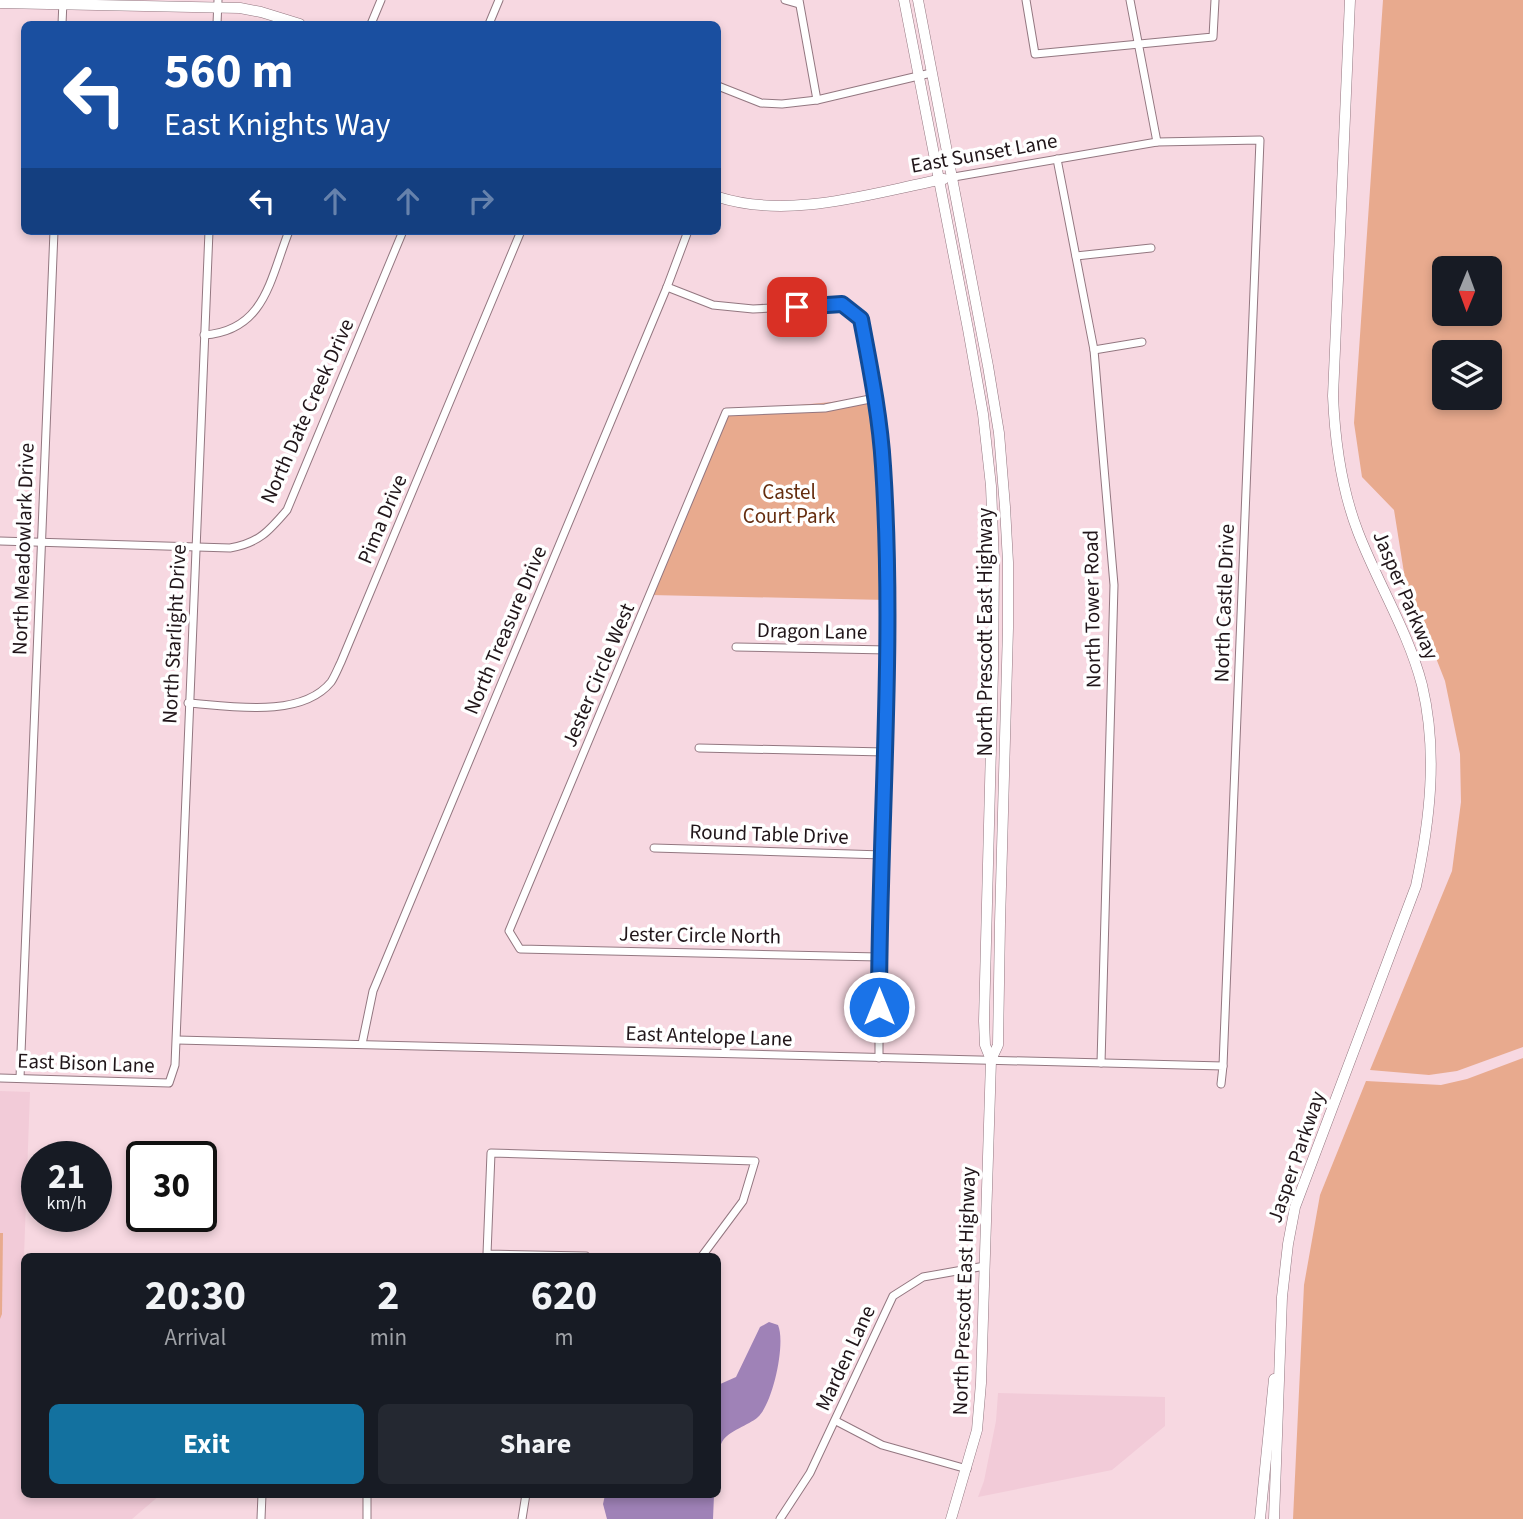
<!DOCTYPE html>
<style>
:root{--surface:#171b24;--page:#242831;--text:#f1f3f6;--muted:#9ea1a6;--accent:#13719f}
body{margin:0;font-family:"Source Sans 3",sans-serif;background:var(--page);color:var(--text);height:100vh;display:flex;flex-direction:column;font-size:26px;white-space:nowrap}
*{box-sizing:border-box;margin:0}
p{font-size:23px;color:var(--muted)}
.icon{flex:none;width:38px;height:38px;fill:none;stroke:currentColor;stroke-width:2;stroke-linecap:round;stroke-linejoin:round}
.map{position:relative;flex:1;overflow:hidden}
.side{position:absolute;left:21px;top:1253px;width:700px;height:245px;display:flex;flex-direction:column;background:var(--surface);border-radius:10px;box-shadow:0 4px 10px #0003}
.side>*{flex:none}
.hud{position:absolute;left:21px;top:21px;width:700px;height:214px;border-radius:10px;box-shadow:0 4px 10px #0003;background:#1a4fa0;color:#fff;overflow:hidden}
.needle{width:46px;rotate:181deg}
.controls{position:absolute;left:1432px;top:256px;display:grid;gap:14px}
.controls a{display:grid;place-items:center;width:70px;height:70px;border-radius:10px;background:var(--surface);box-shadow:0 4px 10px #0003;font-size:35px}
.speed{position:absolute;left:21px;top:1141px;display:flex;gap:14px;font-size:35px;font-weight:700;text-align:center}
.speed>*{display:grid;place-content:center;width:91px;height:91px;border-radius:50%;background:var(--surface);box-shadow:0 4px 10px #0003;line-height:1}
.speed small{font-size:18px;font-weight:400}
.speed .limit{border:4px solid #111;border-radius:10px;background:#fff;color:#111}
.pin{position:absolute;display:grid;place-items:center;width:60px;height:60px;color:#fff;margin:-30px;border-radius:14px;box-shadow:0 4px 10px #0006}
.me{position:absolute;width:77px;margin:-38px;rotate:0deg;stroke-linejoin:round;filter:drop-shadow(0 0 5px #0008)}
.turn{display:flex;align-items:center;gap:24px;height:147px;padding:0 28px;font-size:32px}
.turn .icon{width:91px;height:91px;stroke-width:2.5}
.turn b{display:block;font-size:49px;line-height:60px}
.lanes{display:flex;align-items:center;height:66px;padding:0 28px;background:#0003;justify-content:center;gap:35px;direction:ltr}
.lanes .off{opacity:.35}
.eta{display:flex;justify-content:space-evenly;align-items:center;height:119px;text-align:center}
.eta b{font-size:42px;font-weight:700;line-height:49px}
.action{display:flex;gap:14px;margin-top:auto;padding:14px 28px}
.action a{flex:1;height:80px;border-radius:10px;background:var(--accent);color:#fff;font-size:28px;font-weight:700;line-height:80px;text-align:center}
.action a+a{background:var(--page);color:var(--text)}
.map>svg:first-child{display:block}
.built{fill:#f2cbd8}
.green{fill:#e8aa8e;fill-rule:evenodd}
.water{fill:#9f82b7}
.lines{fill:none;stroke-linecap:round;stroke-linejoin:round}
.street-casing{stroke:#937780;stroke-width:9}
.secondary-casing{stroke:#937780;stroke-width:11}
.street{stroke:#fff;stroke-width:7}
.secondary{stroke:#fff;stroke-width:10}
.route-casing{stroke:#114b97;stroke-width:18}
.route{stroke:#1a73e8;stroke-width:12}
.labels{text-anchor:middle;dominant-baseline:central;stroke-width:7;stroke-linejoin:round;paint-order:stroke}
.street-label{font-size:21px;fill:#21161a;stroke:#fff}
.park-label{font-size:21px;fill:#652d0f;stroke:#fff}
</style>
<div class="map">
<svg width="1523" height="1519" viewBox="0 0 1523 1519">
<rect width="100%" height="100%" fill="#f7d8e1"/>
<g class="built">
<polygon points="0,1091 30,1092 24,1256 24,1494 160,1495 132,1519 0,1519"/>
<polygon points="998,1393 1165,1397 1165,1426 1112,1470 978,1497 984,1481 996,1421"/>
</g>
<g class="green">
<path d="M1383 0H1523V1047L1457 1071 1429 1075 1370 1070 1452 871 1461 802 1460 754 1445 681 1405 579 1394 510 1362 477 1354 423ZM1444 268H1489V313H1444ZM1444 352H1489V397H1444Z"/>
<polygon points="875,398 887,600 650,595 726,412"/>
<polygon points="1523,1058 1523,1519 1293,1519 1304,1285 1320,1195 1366,1081 1441,1085 1467,1079"/>
<polygon points="0,1233 3,1233 2,1314 0,1319"/>
</g>
<g class="water">
<path d="M769 1322 778 1325C786 1343 773 1403 758 1417 748 1426 729 1430 722 1442 718 1449 719 1460 718 1468V1385L736 1377 760 1327Z"/>
<polygon points="605,1495 714,1495 713,1519 607,1519 603,1504"/>
</g>
<g class="lines">
<defs>
<g id="street">
<polyline points="785,0 799,4"/>
<polyline points="799,0 817,100"/>
<polyline points="1026,0 1035,54 1213,37 1215,0"/>
<polyline points="1130,0 1157,142"/>
<polyline points="62,24 63,1"/>
<polyline points="217,24 218,0"/>
<polyline points="371,24 381,0"/>
<polyline points="489,24 499,0"/>
<polyline points="718,86 761,103 782,104 817,100 931,73"/>
<polyline points="1057,159 1094,350 1114,585 1101,1063"/>
<polyline points="948,178 1157,142 1260,140 1223,1066"/>
<polyline points="1076,256 1151,248"/>
<polyline points="667,287 713,305 753,309 842,304 861,319 875,398 883,465 888,650 879,957 879,1058"/>
<path d="M204 335C265 331 270 279 289 231"/>
<polyline points="1094,350 1142,342"/>
<polyline points="875,398 825,408 726,412 509,931 520,949 879,957"/>
<path d="M0 541 230 548C259 543 269 531 287 510L403 231"/>
<polyline points="736,647 888,650"/>
<path d="M188 703C229 706 301 719 331 682 335 676 338 668 341 662L521 231"/>
<polyline points="699,748 885,752"/>
<polyline points="654,848 883,855"/>
<polyline points="177,1040 1223,1066 1221,1084"/>
<polyline points="362,1044 373,991 667,287 688,231"/>
<polyline points="0,1078 169,1083 175,1065 209,231"/>
<polyline points="20,1078 54,231"/>
<polyline points="586,1256 487,1254 491,1153 755,1161 743,1201 702,1256"/>
<polyline points="836,1421 882,1445 967,1469"/>
<polyline points="261,1519 262,1494"/>
<polyline points="367,1519 367,1494"/>
<polyline points="522,1519 526,1494"/>
<polyline points="780,1519 810,1473 893,1296 923,1277 985,1266"/>
</g>
<g id="secondary">
<polyline points="904,0 968,329 983,414 991,486 994,563 993,668 984,1021 985,1045 991,1060"/>
<polyline points="918,0 988,366 999,433 1005,507 1008,562 1008,628 1000,923 998,1045 991,1060 981,1383 977,1430 951,1519"/>
<polyline points="0,3 240,8 261,12 300,24"/>
<path d="M718 197C791 220 870 193 944 179"/>
<polyline points="1260,1519 1274,1379"/>
<path d="M1274 1519 1282 1297 1288 1244 1295 1207 1416 886C1430 820 1438 752 1422 685 1408 631 1378 584 1358 532 1341 488 1335 443 1333 396L1350 0"/>
</g>
</defs>
<use href="#street" class="street-casing"/>
<use href="#secondary" class="secondary-casing"/>
<use href="#street" class="street"/>
<use href="#secondary" class="secondary"/>
</g>
<g class="lines">
<defs>
<path id="route" d="M797 307 842 304 861 319C870 367 880 416 883 466 895 646 879 827 879 1007"/>
</defs>
<use href="#route" class="route-casing"/>
<use href="#route" class="route"/>
</g>
<g class="labels">
<g class="street-label">
<text transform="translate(984 153) rotate(-10)">East Sunset Lane</text>
<text transform="translate(307 411) rotate(-66)">North Date Creek Drive</text>
<text transform="translate(382 519) rotate(-67)">Pima Drive</text>
<text transform="translate(23 549) rotate(-88)">North Meadowlark Drive</text>
<text transform="translate(1406 595) rotate(67)">Jasper Parkway</text>
<text transform="translate(1224 603) rotate(-88)">North Castle Drive</text>
<text transform="translate(1092 609) rotate(-91)">North Tower Road</text>
<text transform="translate(505 630) rotate(-67)">North Treasure Drive</text>
<text transform="translate(812 631) rotate(1)">Dragon Lane</text>
<text transform="translate(985 632) rotate(-90)">North Prescott East Highway</text>
<text transform="translate(174 634) rotate(-87)">North Starlight Drive</text>
<text transform="translate(598 675) rotate(-67)">Jester Circle West</text>
<text transform="translate(769 834) rotate(2)">Round Table Drive</text>
<text transform="translate(700 935) rotate(1)">Jester Circle North</text>
<text transform="translate(709 1036) rotate(2)">East Antelope Lane</text>
<text transform="translate(86 1063) rotate(2)">East Bison Lane</text>
<text transform="translate(1296 1157) rotate(-71)">Jasper Parkway</text>
<text transform="translate(964 1291) rotate(-88)">North Prescott East Highway</text>
<text transform="translate(845 1358) rotate(-65)">Marden Lane</text>
</g>
<g class="park-label">
<text x="789" y="492">Castel<tspan x="789" dy="24">Court Park</tspan></text>
</g>
</g>
</svg>
<div class="controls">
<a><svg class="needle" viewBox="-14 -14 28 28"><path d="M0-13l5 13h-10z" fill="#e53935"/><path d="M0 13l5-13h-10z" fill="#9ea1a6"/></svg></a>
<a><svg class="icon" aria-label="layers" viewBox="0 0 24 24"><path d="M12 4l9 5-9 5-9-5zM3 14l9 5 9-5"/></svg></a>
</div>
<div class="speed"><div>21<small>km/h</small></div><div class="limit">30</div></div>
<div class="pin" style="left:797px;top:307px;background:#d93025"><svg class="icon" aria-label="arrive" viewBox="0 0 24 24"><path d="M6 21V4h12l-3 4 3 4H6"/></svg></div>
<svg class="me" style="left:879px;top:1007px" viewBox="-20 -20 40 40"><circle r="17" fill="#1a73e8" stroke="#fff" stroke-width="3"/><path d="M0-11L8 9 0 5-8 9z" fill="#fff"/></svg>
<div class="hud">
<div class="turn"><svg class="icon" aria-label="left" viewBox="0 0 24 24"><path d="M17 20v-9H6M10 6l-5 5 5 5"/></svg><div><b>560 m</b>East Knights Way</div></div>
<div class="lanes"><svg class="icon" aria-label="left" viewBox="0 0 24 24"><path d="M17 20v-9H6M10 6l-5 5 5 5"/></svg><svg class="icon off" aria-label="ahead" viewBox="0 0 24 24"><path d="M12 20V5M6 11l6-6 6 6"/></svg><svg class="icon off" aria-label="ahead" viewBox="0 0 24 24"><path d="M12 20V5M6 11l6-6 6 6"/></svg><svg class="icon off" aria-label="right" viewBox="0 0 24 24"><path d="M7 20v-9h11M14 6l5 5-5 5"/></svg></div>
</div>
<section class="side">
<div class="eta">
<div><b>20:30</b><p>Arrival</p></div>
<div><b>2</b><p>min</p></div>
<div><b>620</b><p>m</p></div>
</div>
<div class="action"><a>Exit</a><a>Share</a></div>
</section>
</div>
